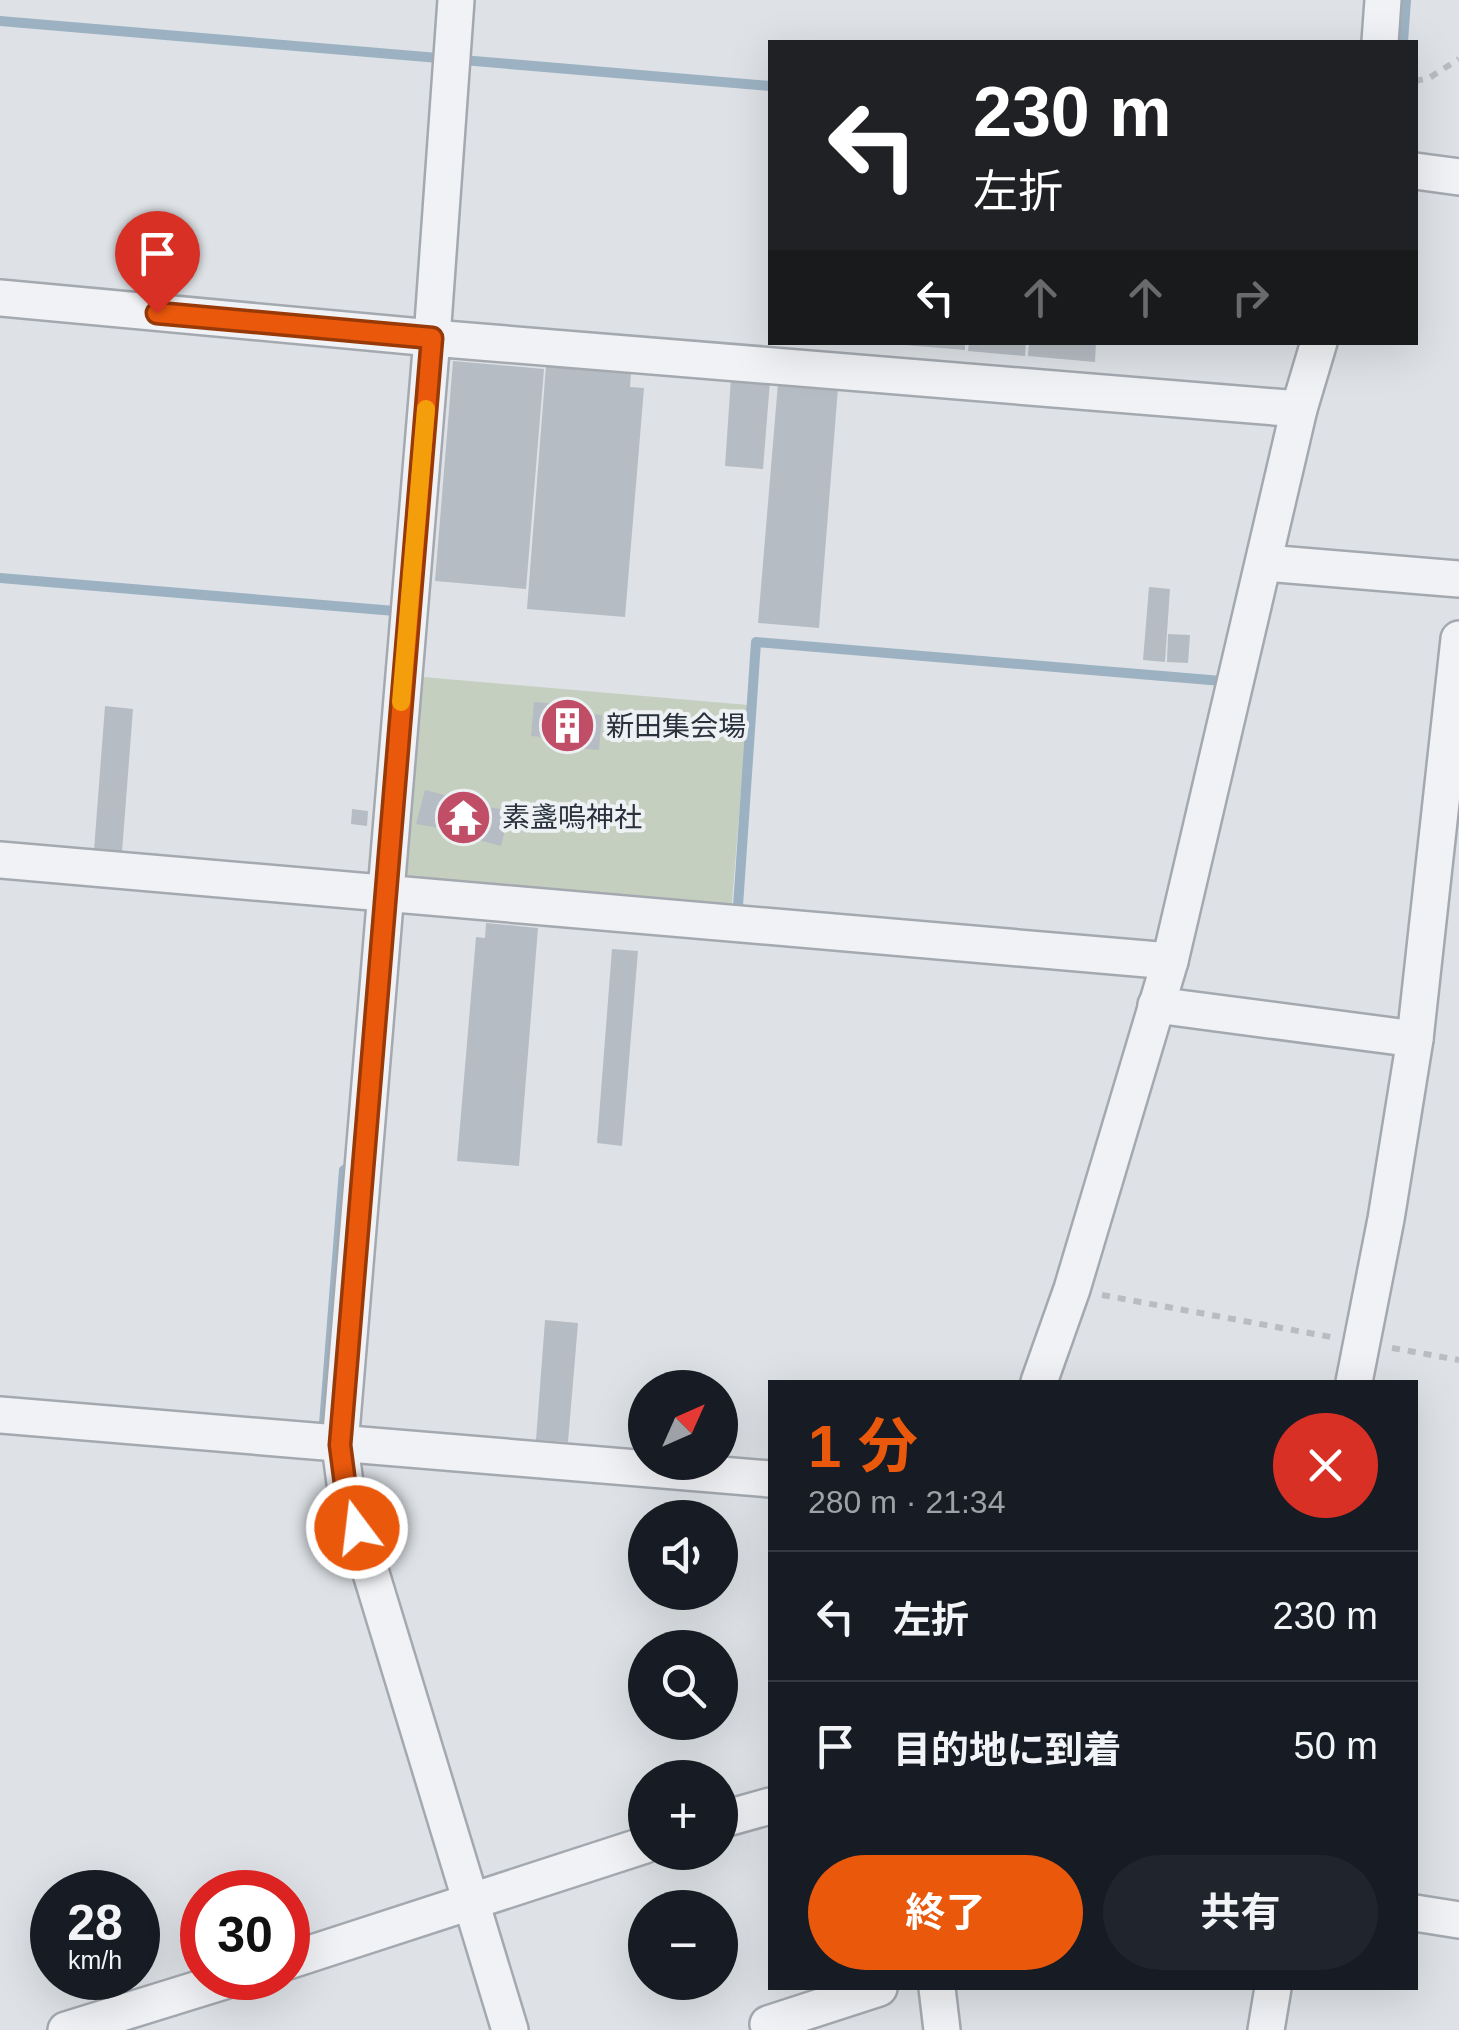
<!DOCTYPE html>
<html lang="ja">
<meta charset="utf-8">
<style>
:root{--surface:#171b24;--page:#20242c;--text:#f1f3f6;--muted:#9ea1a6;--line:#363941;--accent:#ea580c}
body{margin:0;font-family:Arial,"Noto Sans JP",sans-serif;background:var(--page);color:var(--text);height:100vh;display:flex;flex-direction:column;font-size:38px;white-space:nowrap}
*{box-sizing:border-box;margin:0}
p{font-size:32px;color:var(--muted)}
.icon{flex:none;width:55px;height:55px;fill:none;stroke:currentColor;stroke-width:2;stroke-linecap:round;stroke-linejoin:round}
.map{position:relative;flex:1;overflow:hidden}
.details{position:absolute;left:768px;top:1380px;width:650px;height:610px;display:flex;flex-direction:column;background:var(--surface);border-radius:0px;box-shadow:0 10px 40px #0002}
.details>*{flex:none}
.guide{position:absolute;left:768px;top:40px;width:650px;height:305px;border-radius:0px;box-shadow:0 10px 40px #0002;background:#202124;color:#fff;overflow:hidden}
.needle{width:65px;rotate:45deg}
.buttons{position:absolute;left:628px;top:1370px;display:grid;gap:20px}
.buttons a{display:grid;place-items:center;width:110px;height:110px;border-radius:50%;background:var(--surface);box-shadow:0 10px 40px #0002;font-size:50px}
.speed{position:absolute;left:30px;top:1870px;display:flex;gap:20px;font-size:50px;font-weight:700;text-align:center}
.speed>*{display:grid;place-content:center;width:130px;height:130px;border-radius:50%;background:var(--surface);box-shadow:0 10px 40px #0002;line-height:1}
.speed small{font-size:25px;font-weight:400}
.speed .limit{border:15px solid #d22;background:#fff;color:#111}
.pin{position:absolute;display:grid;place-items:center;width:85px;height:85px;color:#fff;margin:-102px -42px;border-radius:50% 50% 50% 0;rotate:-45deg;box-shadow:0 0 10px #0007}
.pin .icon{rotate:45deg}
.me{position:absolute;width:110px;margin:-55px;rotate:345deg;stroke-linejoin:round;filter:drop-shadow(0 0 8px #0008)}
.turn{display:flex;align-items:center;gap:35px;height:210px;padding:0 40px;font-size:45px}
.turn .icon{width:130px;height:130px;stroke-width:2.5}
.turn b{display:block;font-size:70px;line-height:85px}
.lanes{display:flex;align-items:center;height:95px;padding:0 40px;background:#0003;justify-content:center;gap:50px;direction:ltr}
.lanes .off{opacity:.35}
.round{display:grid;place-items:center;flex:none;width:105px;height:105px;border-radius:52px;background:var(--page)}
.headline{display:flex;align-items:center;justify-content:space-between;height:170px;padding:0 40px}
h1{font-size:60px;font-weight:700;line-height:75px;color:var(--accent)}
.primary-button{display:flex;gap:20px;margin-top:auto;padding:20px 40px}
.primary-button a{flex:1;height:115px;border-radius:60px;background:var(--accent);color:#fff;font-size:40px;font-weight:700;line-height:115px;text-align:center}
.primary-button a+a{background:var(--page);color:var(--text)}
ul{padding:0;list-style:none}
li{display:flex;align-items:center;gap:30px;height:130px;padding:0 40px;border-top:2px solid var(--line)}
li div{flex:1}
li b{display:block;font-size:38px}
li em{font-style:normal}
.map>svg:first-child{display:block}
.green{fill:#c5cfc0}
.lines{fill:none;stroke-linecap:round;stroke-linejoin:round}
.stream{stroke:#9cb2c3;stroke-width:10}
.building{fill:#b6bcc3}
.minor-casing{stroke:#a4a9b0;stroke-width:40}
.path{stroke:#b9bcc1;stroke-width:6;stroke-dasharray:8 8;stroke-linecap:butt}
.minor{stroke:#f1f2f5;stroke-width:35}
.route-casing{stroke:#983908;stroke-width:25}
.route{stroke:#ea580c;stroke-width:18}
.slow{stroke:#f59e0b;stroke-width:18}
.labels{text-anchor:middle;dominant-baseline:central;stroke-width:8;stroke-linejoin:round;paint-order:stroke}
.poi-label{font-size:28px;fill:#29313c;stroke:#edf1f4;text-anchor:start}
</style>
<div class="map">
<svg width="1459" height="2030" viewBox="0 0 1459 2030">
<rect width="100%" height="100%" fill="#dee2e6"/>
<polygon class="green" points="423,677 748,705 731,914 406,886"/>
<g class="lines">
<g class="stream">
<polyline points="0,21 770,86"/>
<polyline points="1403,42 1406,0"/>
<polyline points="0,578 395,611"/>
<polyline points="738,906 756,642 1222,681"/>
<polyline points="324,1424 344,1170"/>
</g>
</g>
<g class="building">
<polygon points="905,342 965,342 965,350 905,345"/>
<polygon points="969,342 1026,342 1025,356 968,351"/>
<polygon points="1029,342 1096,342 1095,362 1028,356"/>
<polygon points="453,361 544,369 526,589 435,581"/>
<polygon points="546,366 631,373 630,387 644,388 625,617 527,609"/>
<polygon points="731,378 770,381 763,469 725,466"/>
<polygon points="778,383 838,388 819,628 758,623"/>
<polygon points="1149,587 1170,589 1165,662 1143,660"/>
<polygon points="1168,634 1190,635 1188,663 1167,662"/>
<polygon points="534,702 590,707 589,714 602,715 599,750 564,747 565,739 531,736"/>
<polygon points="105,706 133,709 122,852 94,850"/>
<polygon points="425,790 448,796 447,799 510,811 501,846 468,837 469,833 416,824"/>
<polygon points="352,809 368,811 367,826 351,824"/>
<polygon points="486,923 538,928 519,1166 457,1161 476,937 485,938"/>
<polygon points="612,949 638,951 622,1146 597,1143"/>
<polygon points="545,1320 578,1323 568,1442 536,1440"/>
</g>
<g class="lines">
<defs>
<g id="minor">
<polyline points="456,0 432,338 340,1445 346,1491 510,2030"/>
<polyline points="1380,42 1383,0"/>
<polyline points="1415,171 1459,177"/>
<polyline points="0,298 432,338 1299,409"/>
<polyline points="1265,563 1459,579"/>
<polyline points="0,860 1170,961"/>
<polyline points="1156,1005 1415,1039"/>
<polyline points="1039,1382 1072,1289 1170,961 1299,409 1319,342"/>
<polyline points="1354,1382 1386,1219 1415,1039 1459,639"/>
<polyline points="0,1415 770,1479"/>
<polyline points="720,1820 770,1806"/>
<polyline points="1415,1913 1459,1920"/>
<polyline points="288,1961 645,1845"/>
<polyline points="937,1988 942,2030"/>
<polyline points="66,2030 234,1978"/>
<polyline points="770,2030 768,2024 879,1988"/>
<polyline points="1266,2030 1273,1988"/>
</g>
</defs>
<use href="#minor" class="minor-casing"/>
<g class="path">
<polyline points="1415,81 1429,78 1459,59"/>
<polyline points="1102,1295 1331,1337"/>
<polyline points="1392,1348 1459,1360"/>
</g>
<use href="#minor" class="minor"/>
</g>
<g class="lines">
<defs>
<polyline id="route" points="157,313 432,338 340,1445 346,1491 357,1528"/>
</defs>
<use href="#route" class="route-casing"/>
<use href="#route" class="route"/>
<polyline class="slow" points="401,702 426,409"/>
</g>
<defs>
<symbol id="building-disc" viewBox="-11 -11 22 22"><circle r="9.5" fill="#c14e67" stroke="#edf1f4"/><path d="M-4-6H4V6H1V3H-1V6H-4ZM-2.5-4.3h1.7v1.8h-1.7ZM.8-4.3h1.7v1.8H.8ZM-2.5-1h1.7V.8h-1.7ZM.8-1h1.7V.8H.8Z" fill="#fff"/></symbol>
<symbol id="temple-disc" viewBox="-11 -11 22 22"><circle r="9.5" fill="#c14e67" stroke="#edf1f4"/><path d="M0-6L5-2H3V0L6.5 2.5H4V6H1.5V3h-3V6H-4V2.5H-6.5L-3 0V-2H-5Z" fill="#fff"/></symbol>
</defs>
<g fill-rule="evenodd">
<use href="#building-disc" x="536" y="694" width="63" height="63"/>
<use href="#temple-disc" x="432" y="786" width="63" height="63"/>
</g>
<g class="labels">
<g class="poi-label">
<text x="606" y="726">新田集会場</text>
<text x="502" y="817">素盞嗚神社</text>
</g>
</g>
</svg>
<div class="buttons">
<a><svg class="needle" viewBox="-14 -14 28 28"><path d="M0-13l5 13h-10z" fill="#e53935"/><path d="M0 13l5-13h-10z" fill="#9ea1a6"/></svg></a>
<a><svg class="icon" aria-label="sound" viewBox="0 0 24 24"><path d="M4 9h4l5-4v14l-5-4H4zM17 9q2 3 0 6"/></svg></a>
<a><svg class="icon" aria-label="search" viewBox="0 0 24 24"><circle cx="10" cy="10" r="6"/><path d="M15 15l6 6"/></svg></a>
<a>+</a>
<a>−</a>
</div>
<div class="speed"><div>28<small>km/h</small></div><div class="limit">30</div></div>
<div class="pin" style="left:157px;top:313px;background:#d93025"><svg class="icon" aria-label="arrive" viewBox="0 0 24 24"><path d="M6 21V4h12l-3 4 3 4H6"/></svg></div>
<svg class="me" style="left:357px;top:1528px" viewBox="-20 -20 40 40"><circle r="17" fill="#ea580c" stroke="#fff" stroke-width="3"/><path d="M0-11L8 9 0 5-8 9z" fill="#fff"/></svg>
<div class="guide">
<div class="turn"><svg class="icon" aria-label="left" viewBox="0 0 24 24"><path d="M17 20v-9H6M10 6l-5 5 5 5"/></svg><div><b>230 m</b>左折</div></div>
<div class="lanes"><svg class="icon" aria-label="left" viewBox="0 0 24 24"><path d="M17 20v-9H6M10 6l-5 5 5 5"/></svg><svg class="icon off" aria-label="ahead" viewBox="0 0 24 24"><path d="M12 20V5M6 11l6-6 6 6"/></svg><svg class="icon off" aria-label="ahead" viewBox="0 0 24 24"><path d="M12 20V5M6 11l6-6 6 6"/></svg><svg class="icon off" aria-label="right" viewBox="0 0 24 24"><path d="M7 20v-9h11M14 6l5 5-5 5"/></svg></div>
</div>
<section class="details">
<div class="headline"><div><h1>1 分</h1><p>280 m · 21:34</p></div><a class="round" style="background:#d93025;color:#fff"><svg class="icon" aria-label="close" viewBox="0 0 24 24"><path d="M6 6l12 12M18 6L6 18"/></svg></a></div>
<ul>
<li><svg class="icon" aria-label="left" viewBox="0 0 24 24"><path d="M17 20v-9H6M10 6l-5 5 5 5"/></svg><div><b>左折</b></div><em>230 m</em></li>
<li><svg class="icon" aria-label="arrive" viewBox="0 0 24 24"><path d="M6 21V4h12l-3 4 3 4H6"/></svg><div><b>目的地に到着</b></div><em>50 m</em></li>
</ul>
<div class="primary-button"><a>終了</a><a>共有</a></div>
</section>
</div>
